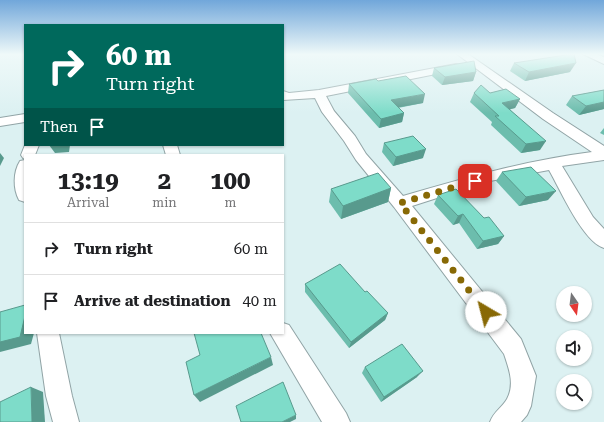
<!DOCTYPE html>
<style>
:root{--surface:#fff;--page:#f2f2f2;--text:#202124;--muted:#757577;--line:#e0e0e0}
body{margin:0;font-family:"Roboto Serif",serif;background:var(--page);color:var(--text);height:100vh;display:flex;flex-direction:column;font-size:15px;white-space:nowrap}
*{box-sizing:border-box;margin:0}
p{font-size:13px;color:var(--muted)}
.icon{flex:none;width:22px;height:22px;fill:none;stroke:currentColor;stroke-width:2;stroke-linecap:round;stroke-linejoin:round}
.map{position:relative;flex:1;overflow:hidden}
.sheet{position:absolute;left:24px;top:154px;width:260px;height:180px;display:flex;flex-direction:column;background:var(--surface);border-radius:0px;box-shadow:0 1px 3px #0004}
.sheet>*{flex:none}
.hud{position:absolute;left:24px;top:24px;width:260px;height:122px;border-radius:0px;box-shadow:0 1px 3px #0004;background:#00695c;color:#fff;overflow:hidden}
.needle{width:26px;rotate:166deg}
.controls{position:absolute;left:556px;top:286px;display:grid;gap:8px}
.controls a{display:grid;place-items:center;width:36px;height:36px;border-radius:50%;background:var(--surface);box-shadow:0 1px 3px #0004;font-size:20px}
.pin{position:absolute;display:grid;place-items:center;width:34px;height:34px;color:#fff;margin:-17px;border-radius:8px;box-shadow:0 2px 6px #0006}
.me{position:absolute;width:44px;margin:-22px;rotate:323deg;stroke-linejoin:round;filter:drop-shadow(0 0 3px #0008)}
.turn{display:flex;align-items:center;gap:14px;height:84px;padding:0 16px;font-size:18px}
.turn .icon{width:52px;height:52px;stroke-width:2.5}
.turn b{display:block;font-size:28px;line-height:34px}
.then{display:flex;align-items:center;height:38px;padding:0 16px;background:#0003;gap:8px;font-size:15px}
.eta{display:flex;justify-content:space-evenly;align-items:center;height:68px;text-align:center}
.eta b{font-size:24px;font-weight:700;line-height:28px}
ul{padding:0;list-style:none}
li{display:flex;align-items:center;gap:12px;height:52px;padding:0 16px;border-top:1px solid var(--line)}
li div{flex:1}
li b{display:block;font-size:15px}
li em{font-style:normal}
.map>svg:first-child{display:block}
.lines{fill:none;stroke-linecap:round;stroke-linejoin:round}
.minor-casing{stroke:#91a4a6;stroke-width:2}
.minor{fill:#fff;fill-rule:evenodd}
.wall{fill:#6cbdad}
.shaded-wall{fill:#589a8d}
.building{fill:#7edcc9;stroke:#589a8d}
.route{stroke:#886905;stroke-width:7;stroke-dasharray:0 12.6}
</style>
<div class="map">
<svg width="604" height="422" viewBox="0 0 604 422">
<rect width="100%" height="100%" fill="#dcf1f2"/>
<g class="lines">
<defs>
<g id="minor">
<path d="M457 54H468L553 113 604 146V160L562 166 593 217 604 229V248C583 242 560 189 549 170L490 181 412 206 521 339 536 376 531 406 527 415 521 422H490C494 411 502 408 507 399 515 384 509 369 504 354L394 207 356 160 344 141 322 112 315 98 283 100V91L289 93 319 90 456 64 460 65 461 67 460 69 456 70 326 96 334 111 355 136 366 154 403 196C465 178 528 160 592 152L543 119Z"/>
<polygon points="583,54 596,54 604,57 604,64"/>
<polygon points="25,114 25,122 0,126 0,118"/>
<polygon points="25,145 39,145 35,155 25,155 25,159 23,158 21,155"/>
<polygon points="163,145 177,145 180,155 166,155"/>
<path d="M25 160V202L19 200C13 189 13 172 20 161Z"/>
<polygon points="283,323 289,325 346,413 350,422 322,422 270,333 283,333"/>
<polygon points="37,333 59,333 72,396 79,422 53,422 46,396"/>
</g>
</defs>
<use href="#minor" class="minor-casing"/>
<use href="#minor" class="minor"/>
</g>
<g class="wall">
<polygon points="514,63 570,72 525,81 510,71"/>
<polygon points="434,68 476,72 473,81 442,85 432,76"/>
<polygon points="378,81 423,103 398,108 404,113 402,122 379,128 348,93 349,84"/>
<polygon points="604,90 604,109 579,115 566,105 572,96"/>
<polygon points="474,93 490,93 520,99 515,108 510,109 540,150 521,153 491,125 492,122 470,102"/>
<polygon points="604,128 604,135 600,133"/>
<polygon points="384,143 423,158 393,166 382,152"/>
<polygon points="502,172 548,200 519,206 496,181"/>
<polygon points="391,188 388,202 341,219 329,202 331,189"/>
<polygon points="438,195 484,218 504,236 498,244 477,249 459,223 453,225 434,204"/>
<polygon points="305,284 365,292 388,313 385,320 349,348 305,292"/>
<polygon points="365,367 417,377 381,402 362,373"/>
</g>
<g class="shaded-wall">
<polygon points="576,63 570,72 525,81 529,72"/>
<polygon points="476,72 473,81 442,85 445,77"/>
<polygon points="425,94 423,103 389,109 391,100"/>
<polygon points="520,99 515,108 498,112 502,103"/>
<polygon points="604,102 604,109 579,115 586,106"/>
<polygon points="404,113 402,122 379,128 381,119"/>
<polygon points="546,141 540,150 521,153 526,144"/>
<polygon points="49,145 70,145 69,152 55,153"/>
<polygon points="426,149 423,158 393,166 396,157"/>
<polygon points="0,153 4,158 0,166"/>
<polygon points="391,188 388,202 341,219 343,206"/>
<polygon points="556,191 548,200 519,206 526,197"/>
<polygon points="463,214 459,223 453,225 458,216"/>
<polygon points="504,236 498,244 477,249 483,241"/>
<polygon points="388,313 385,320 349,348 351,342"/>
<polygon points="25,316 25,333 34,333 31,344 0,352 0,342"/>
<polygon points="271,357 273,365 200,402 194,395"/>
<polygon points="423,371 417,377 381,402 384,397"/>
<polygon points="31,387 43,392 45,422 32,422"/>
<polygon points="296,415 296,419 290,422 282,422"/>
</g>
<g class="building">
<polygon points="572,54 574,54 576,63 529,72 514,63"/>
<polygon points="474,61 476,72 445,77 434,68"/>
<polygon points="406,76 425,94 391,100 404,113 381,119 349,84 376,79 378,81"/>
<polygon points="481,85 490,93 506,89 520,99 502,103 546,141 526,144 495,116 499,116 474,93"/>
<polygon points="604,90 604,102 586,106 572,96"/>
<polygon points="413,136 426,149 396,157 384,143"/>
<polygon points="531,167 556,191 526,197 502,172"/>
<polygon points="378,173 391,188 343,206 331,189"/>
<polygon points="456,189 484,218 489,217 504,236 483,241 463,214 458,216 438,195"/>
<polygon points="340,264 365,292 367,291 388,313 351,342 305,284"/>
<polygon points="25,305 25,316 20,337 0,342 0,312"/>
<polygon points="194,333 261,333 271,357 194,395 186,362 200,355"/>
<polygon points="402,344 423,371 384,397 365,367"/>
<polygon points="283,382 296,415 282,422 241,422 236,406"/>
<polygon points="31,387 32,422 0,422 0,402"/>
</g>
<linearGradient id="sky" x2="0" y2="1"><stop stop-color="#71a7da"/><stop offset="0.48" stop-color="#eff9f9"/><stop offset="1" stop-color="#eff9f9" stop-opacity="0"/></linearGradient>
<rect width="604" height="113" fill="url(#sky)"/>
<g class="lines">
<polyline class="route" points="475,181 400,203 486,312"/>
</g>
</svg>
<div class="controls">
<a><svg class="needle" viewBox="-14 -14 28 28"><path d="M0-13l5 13h-10z" fill="#e53935"/><path d="M0 13l5-13h-10z" fill="#757577"/></svg></a>
<a><svg class="icon" aria-label="sound" viewBox="0 0 24 24"><path d="M4 9h4l5-4v14l-5-4H4zM17 9q2 3 0 6"/></svg></a>
<a><svg class="icon" aria-label="search" viewBox="0 0 24 24"><circle cx="10" cy="10" r="6"/><path d="M15 15l6 6"/></svg></a>
</div>
<div class="pin" style="left:475px;top:181px;background:#d93025"><svg class="icon" aria-label="arrive" viewBox="0 0 24 24"><path d="M6 21V4h12l-3 4 3 4H6"/></svg></div>
<svg class="me" style="left:486px;top:312px" viewBox="-20 -20 40 40"><circle r="19" fill="#fff"/><path d="M0-13L10 11 0 6-10 11z" fill="#886905"/></svg>
<div class="hud">
<div class="turn"><svg class="icon" aria-label="right" viewBox="0 0 24 24"><path d="M7 20v-9h11M14 6l5 5-5 5"/></svg><div><b>60 m</b>Turn right</div></div>
<div class="then">Then<svg class="icon" aria-label="arrive" viewBox="0 0 24 24"><path d="M6 21V4h12l-3 4 3 4H6"/></svg></div>
</div>
<section class="sheet">
<div class="eta">
<div><b>13:19</b><p>Arrival</p></div>
<div><b>2</b><p>min</p></div>
<div><b>100</b><p>m</p></div>
</div>
<ul>
<li><svg class="icon" aria-label="right" viewBox="0 0 24 24"><path d="M7 20v-9h11M14 6l5 5-5 5"/></svg><div><b>Turn right</b></div><em>60 m</em></li>
<li><svg class="icon" aria-label="arrive" viewBox="0 0 24 24"><path d="M6 21V4h12l-3 4 3 4H6"/></svg><div><b>Arrive at destination</b></div><em>40 m</em></li>
</ul>
</section>
</div>
